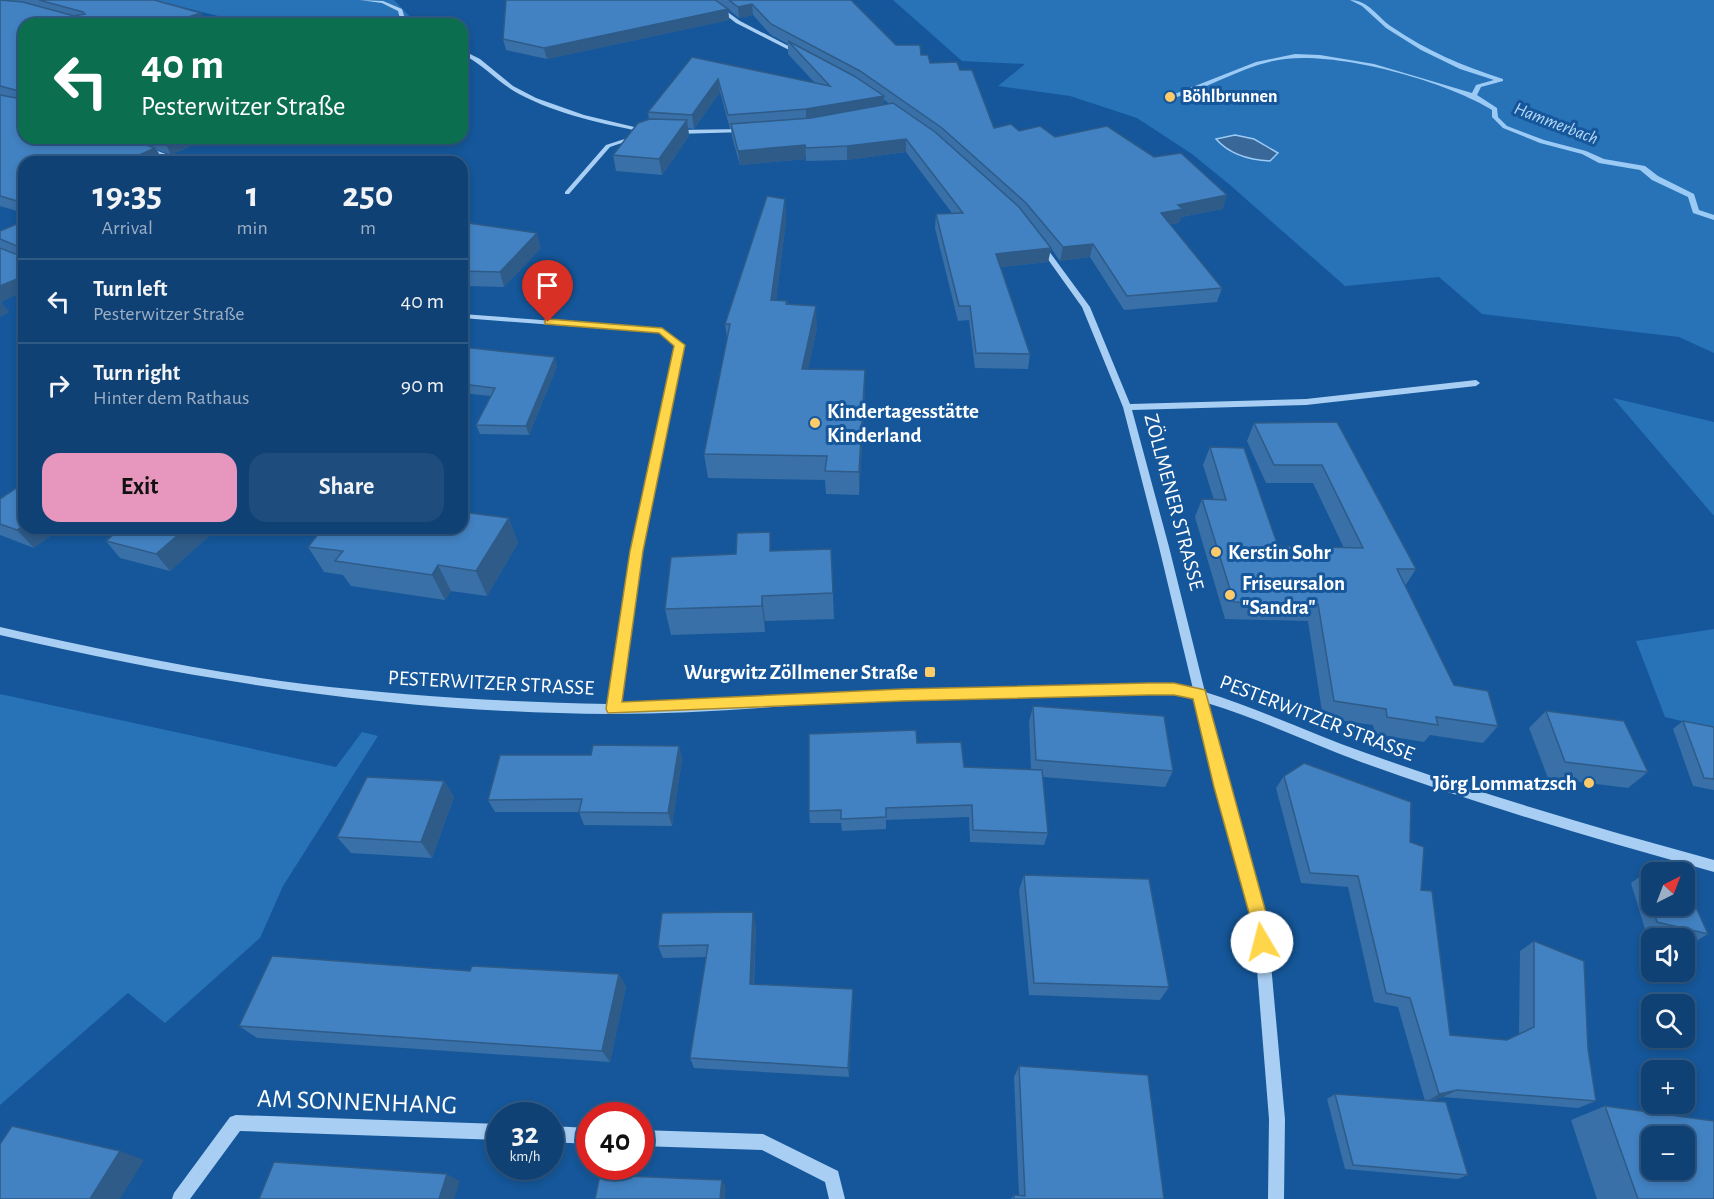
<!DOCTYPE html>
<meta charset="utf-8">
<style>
:root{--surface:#104174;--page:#1e4c7c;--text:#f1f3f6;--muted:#9cafc5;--line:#305a86;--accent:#e797bd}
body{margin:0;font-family:"Alegreya Sans",sans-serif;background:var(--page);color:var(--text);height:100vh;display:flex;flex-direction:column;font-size:22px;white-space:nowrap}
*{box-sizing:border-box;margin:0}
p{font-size:20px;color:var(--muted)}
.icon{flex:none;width:33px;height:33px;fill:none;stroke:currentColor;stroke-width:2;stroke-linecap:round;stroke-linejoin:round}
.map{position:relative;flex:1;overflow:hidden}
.panel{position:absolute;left:18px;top:156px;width:450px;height:378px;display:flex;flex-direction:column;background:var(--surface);border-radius:18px;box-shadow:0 3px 9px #0003,0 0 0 2px var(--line)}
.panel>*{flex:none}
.banner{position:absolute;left:18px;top:18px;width:450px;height:126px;border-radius:18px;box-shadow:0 3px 9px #0003,0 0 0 2px var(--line);background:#0b6e4f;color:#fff;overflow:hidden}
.needle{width:39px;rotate:42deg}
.tools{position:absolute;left:1641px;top:862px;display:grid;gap:12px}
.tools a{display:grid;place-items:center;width:54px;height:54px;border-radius:12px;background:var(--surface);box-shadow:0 3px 9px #0003,0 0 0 2px var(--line);font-size:30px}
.speed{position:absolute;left:486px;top:1102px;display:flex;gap:12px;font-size:30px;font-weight:700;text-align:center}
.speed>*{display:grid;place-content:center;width:78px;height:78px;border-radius:50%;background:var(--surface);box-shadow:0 3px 9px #0003,0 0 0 2px var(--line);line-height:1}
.speed small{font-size:15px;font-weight:400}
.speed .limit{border:9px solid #d22;background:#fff;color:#111}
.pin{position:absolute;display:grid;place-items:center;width:51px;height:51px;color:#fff;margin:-62px -26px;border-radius:50% 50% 50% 0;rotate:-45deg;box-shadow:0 0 6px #0007}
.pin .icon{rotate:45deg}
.me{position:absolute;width:66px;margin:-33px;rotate:352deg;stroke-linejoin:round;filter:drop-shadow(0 0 4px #0008)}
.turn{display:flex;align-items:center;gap:21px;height:126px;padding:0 24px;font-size:27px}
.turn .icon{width:78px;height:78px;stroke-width:2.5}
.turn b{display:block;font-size:42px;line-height:51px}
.eta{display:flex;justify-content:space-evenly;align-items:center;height:102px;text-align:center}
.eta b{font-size:36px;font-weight:700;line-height:42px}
.cta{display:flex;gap:12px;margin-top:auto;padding:12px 24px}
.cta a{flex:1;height:69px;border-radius:18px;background:var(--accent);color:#111;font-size:24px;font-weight:700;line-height:69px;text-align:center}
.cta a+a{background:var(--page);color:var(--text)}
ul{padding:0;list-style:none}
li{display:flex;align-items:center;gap:18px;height:84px;padding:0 24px;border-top:2px solid var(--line)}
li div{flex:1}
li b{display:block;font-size:22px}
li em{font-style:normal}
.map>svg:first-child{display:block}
.green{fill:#2872b8}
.water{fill:#396898;stroke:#9bcaf5;stroke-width:1.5}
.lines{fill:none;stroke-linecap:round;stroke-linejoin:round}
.stream{fill:#9bcaf5;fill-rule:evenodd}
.minor{fill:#a9cef3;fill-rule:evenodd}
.wall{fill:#3970a7;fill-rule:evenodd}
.shaded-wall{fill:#2e5b88}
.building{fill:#4282c2;stroke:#2e5b88;stroke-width:1.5;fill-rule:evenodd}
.route{fill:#ffd54a;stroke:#a68a30;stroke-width:1.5}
.poi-dot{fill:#ffcb6a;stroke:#15579a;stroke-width:2}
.labels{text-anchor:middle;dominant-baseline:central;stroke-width:6;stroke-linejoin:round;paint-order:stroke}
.far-poi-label{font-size:18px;font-weight:bold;fill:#fff;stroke:#15579a;text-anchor:start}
.far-water-label{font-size:18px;font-style:italic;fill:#b5d8f9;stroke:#15579a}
.poi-label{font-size:21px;font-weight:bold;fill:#fff;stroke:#15579a;text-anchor:start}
.street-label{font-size:21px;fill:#fff;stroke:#15579a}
.near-street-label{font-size:26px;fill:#fff;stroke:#15579a}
</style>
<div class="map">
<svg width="1714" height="1199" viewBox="0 0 1714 1199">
<rect width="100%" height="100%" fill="#15579a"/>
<g class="green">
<polygon points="154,0 394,0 417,24 337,16 286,17 250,24"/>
<polygon points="893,0 1714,0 1714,353 1679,337 1482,314 1439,277 1345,286 1230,185 1192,154 1137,118 1070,96 998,86 1025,64 962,61"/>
<polygon points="1613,398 1714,422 1714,516"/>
<polygon points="1714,629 1714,729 1665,717 1636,641"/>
<polygon points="0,694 336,767 362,732 378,736 283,886 260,938 165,1023 128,993 0,1105"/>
</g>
<path class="water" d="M1235 135 1254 139 1278 153 1270 161C1249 160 1230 155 1216 139Z"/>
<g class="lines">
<path class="stream" d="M1350 0C1369 0 1378 18 1392 27 1427 51 1463 66 1503 79V81L1481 87 1477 95 1497 108 1498 117 1507 126 1544 140 1586 151 1604 159 1645 166 1658 176 1694 194 1699 210 1714 215V220L1693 213 1688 197 1652 180 1640 170 1599 163 1582 154 1540 143 1503 128 1492 117V110C1444 80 1328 48 1273 61 1237 69 1205 90 1170 99L1167 97 1256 62 1295 54 1320 55 1374 64 1472 93 1476 85 1494 80 1460 69 1421 50 1386 28 1362 6Z"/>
<g class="minor">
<polygon points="360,0 383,1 402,9 406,22 404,24 399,24 401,22 398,11 382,3"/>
<polygon points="706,0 711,0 740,21 802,53 797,54 736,23"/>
<polygon points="323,20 358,24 323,22 276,24"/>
<path d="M462 50 480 59 513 86 536 98 584 115 651 131 648 133C604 124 559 115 519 94 498 83 483 64 462 54Z"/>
<polygon points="744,129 746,130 746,132 676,134 673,132 676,130"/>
<polygon points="637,135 642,136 610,147 569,194 565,194 565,192 606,145"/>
<polygon points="144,146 185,161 186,162 177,162 142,149 142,147"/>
<path d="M1039 243H1043L1090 307 1130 404 1306 399 1476 380 1480 383 1476 386 1306 405 1132 410 1169 547 1205 692C1260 709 1312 734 1366 753 1481 794 1597 828 1714 860V872C1595 839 1477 804 1361 762 1309 743 1260 719 1207 703L1228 787 1267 920 1285 1119 1284 1199H1268L1269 1119 1253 920 1216 787 1195 699 1174 694C1071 694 968 696 866 701 781 706 696 714 611 714 404 713 201 682 0 635V627C101 650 202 671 304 684 406 696 507 702 609 704L631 551 676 346 660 333 462 318V314L662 329 684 345 641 551 620 704C702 703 784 696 865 692 968 687 1071 685 1174 684L1193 689 1159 547 1123 407 1082 307 1037 244Z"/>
<polygon points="236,1115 500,1124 500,1140 240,1131 190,1199 172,1199 174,1193 230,1117"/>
<polygon points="550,1126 590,1128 590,1144 550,1142"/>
<polygon points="640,1130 763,1134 838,1171 845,1199 829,1199 825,1182 762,1150 640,1146"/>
</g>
</g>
<g class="wall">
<polygon points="0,0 154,0 206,23 24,24 24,138 208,138 171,155 157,150 162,159 156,162 24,162 24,213 0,206"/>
<path d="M506 0H851L896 45 921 55 930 63 960 70 994 128 1019 131 1055 137 1223 209 1181 217 1179 223 1170 224 1222 288 1217 302 1124 310 1090 257 1060 261 1051 248 1048 262 1001 267 1030 354 1028 369 975 368 969 320 958 321 935 228 936 214 952 213 906 152 847 160 806 161V159L740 165 732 137 731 129H730L720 92 694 129 688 128 689 136 662 175 616 171 613 155 649 119 648 112 692 57 815 83 788 54V44L771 35 753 15 739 18 728 9 729 20 547 59 506 50 503 39ZM884 100 890 104 883 105Z"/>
<polygon points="785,199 786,221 776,300 787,301 788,304 817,328 808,369 865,370 865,393 859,495 826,494 825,480 708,478 704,454 727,338 725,324"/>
<polygon points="24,221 24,291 1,302 9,312 0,317 0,231"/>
<polygon points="462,227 541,248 504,287 468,286 462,294"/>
<polygon points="462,347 557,366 529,435 480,434 476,425 491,396 462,393"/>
<polygon points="1337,422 1416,569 1405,586 1454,685 1498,726 1483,743 1430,735 1424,742 1375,734 1373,725 1323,718 1308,621 1225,619 1195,517 1202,499 1214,500 1203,465 1210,447 1278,546 1344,548 1313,483 1266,483 1247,441 1254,423"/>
<polygon points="0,499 34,548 0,535"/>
<polygon points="509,518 518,543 487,596 451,591 445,600 351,586 343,575 324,572 308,547"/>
<polygon points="204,530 209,536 170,571 120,558 106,541"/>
<polygon points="831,549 834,619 765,621 765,632 671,635 665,609 736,554 772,551"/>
<polygon points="1033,706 1173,771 1165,787 1043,777 1048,833 1044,845 970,842 969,817 886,820 886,829 865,830 842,831 841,823 810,823 809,811 917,743 964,767 1031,770 1029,722"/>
<polygon points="1546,711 1648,772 1628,788 1548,778 1529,728"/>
<polygon points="1683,721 1714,727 1714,790 1693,786 1673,729"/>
<polygon points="679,746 682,759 672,826 584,825 579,812 495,812 488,800 591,755"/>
<polygon points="1284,776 1410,842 1450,1035 1507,1040 1519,1034 1520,951 1534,941 1588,1049 1596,1101 1578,1108 1443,1097 1430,1101 1468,1175 1458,1179 1345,1169 1327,1099 1335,1094 1425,1101 1398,1007 1374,1002 1348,887 1301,883 1276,788"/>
<polygon points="444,781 454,797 432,858 351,853 337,837"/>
<polygon points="1024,875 1169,987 1160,1000 1029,995 1019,890"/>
<polygon points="1642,875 1708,934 1696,941 1645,929 1631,883"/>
<polygon points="756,925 754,984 853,989 849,1077 694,1068 690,1058 706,957 663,958 658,946"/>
<polygon points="470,971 619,974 626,987 610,1062 257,1038 239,1026"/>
<polygon points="1019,1066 1164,1199 1011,1199 1014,1195 1019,1195 1014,1077"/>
<polygon points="1605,1106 1714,1199 1597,1199 1571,1120"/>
</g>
<g class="shaded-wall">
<polygon points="752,4 753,15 739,18 738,7"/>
<polygon points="728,9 729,20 547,59 544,48"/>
<polygon points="201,13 206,23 202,24 166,24"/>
<polygon points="718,79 720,92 694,129 692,115"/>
<polygon points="884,96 883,110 806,123 806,109"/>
<polygon points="687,120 689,136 662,175 659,159"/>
<polygon points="177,138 208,138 171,155 165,143"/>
<polygon points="906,139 906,152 847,160 847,146"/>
<polygon points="805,145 806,159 740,165 738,151"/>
<polygon points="155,148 162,159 156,162 124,162"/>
<polygon points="1227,195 1223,209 1181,217 1179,223 1158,226 1161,213 1178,205"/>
<polygon points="24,198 24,212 17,201"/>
<polygon points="785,199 786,221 773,323 771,300"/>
<polygon points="537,233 541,248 504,287 500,272"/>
<polygon points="1093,244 1090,257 1060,261 1063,247"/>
<polygon points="1051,248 1048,262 994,268 996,254"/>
<polygon points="463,271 468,286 462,294 462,273"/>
<polygon points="24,276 24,291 1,302 9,312 0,317 0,286"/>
<polygon points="816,306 817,328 803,392 802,369"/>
<polygon points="555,357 557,366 529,435 526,426"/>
<polygon points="865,370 865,393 859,495 859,472"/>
<polygon points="509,518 518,543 487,596 476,571"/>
<polygon points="24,525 24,528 62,528 34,548 17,530"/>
<polygon points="186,528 206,528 204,530 209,536 170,571 156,554"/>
<polygon points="438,565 451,591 445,600 432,575"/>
<polygon points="762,596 765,621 765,632 762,606"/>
<polygon points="679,746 682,759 672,826 668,813"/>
<polygon points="444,781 454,797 432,858 421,842"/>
<polygon points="753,912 756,925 753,995 750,984"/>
<polygon points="619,974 626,987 610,1062 602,1051"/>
<polygon points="853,989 853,1001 849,1077 848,1068"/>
<polygon points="1457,1090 1443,1097 1426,1102 1439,1094"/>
<polygon points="120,1151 144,1160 120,1199 90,1199"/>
<polygon points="447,1174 460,1181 454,1199 439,1199"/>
<polygon points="722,1180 726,1187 725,1199 720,1199"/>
</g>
<g class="building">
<polygon points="0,0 23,2 74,16 85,14 83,12 39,0 154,0 201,13 166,24 24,24 24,138 125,138 155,148 124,162 111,162 107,161 104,162 24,162 24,198 17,201 0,196 0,95 16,98 19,91 0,86"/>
<polygon points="506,0 715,0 728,9 544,48 503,39"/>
<polygon points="729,0 851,0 896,45 920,45 921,55 928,55 930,63 957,62 960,70 972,70 994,128 1011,124 1019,131 1040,126 1055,137 1107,126 1154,157 1181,153 1227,195 1178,205 1183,209 1161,213 1222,288 1127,296 1093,244 1063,247 1026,203 942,128 860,71 771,24 752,4 738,7"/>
<polygon points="788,41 854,76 884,96 806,109 728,115 718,79 692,115 648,112 692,57 830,86"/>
<polygon points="893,103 935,132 1019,207 1051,248 996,254 1030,354 976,353 970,306 959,306 936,214 963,213 906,139 847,146 806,148 805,145 738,151 731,124 811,118"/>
<polygon points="650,119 687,120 659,159 613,155 638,123"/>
<polygon points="148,138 177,138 165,143"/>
<polygon points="767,196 785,199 771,300 787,301 786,304 816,306 802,369 865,370 859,472 825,471 827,456 704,454 730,324 725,324"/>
<polygon points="24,221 24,276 0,286 0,248 15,254 18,252 17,246 0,239 0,231"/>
<polygon points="468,223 537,233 500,272 463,271 462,273 462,227"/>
<polygon points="462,347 555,357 526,426 476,425 495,388 462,384"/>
<polygon points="1337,422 1416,569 1397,569 1454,685 1488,691 1498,726 1436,717 1438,725 1387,717 1386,709 1334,701 1318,604 1234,602 1202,499 1226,500 1210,447 1244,448 1278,546 1363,548 1322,465 1274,465 1254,423"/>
<polygon points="24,483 24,525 17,530 0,524 0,499"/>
<polygon points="462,512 509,518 476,571 438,565 432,575 335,561 343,551 308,547 323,528 462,528"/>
<polygon points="121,528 186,528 156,554 106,541"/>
<polygon points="770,532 770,551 831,549 833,593 762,596 762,606 665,609 671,557 736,554 737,533"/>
<polygon points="1033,706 1164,716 1173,771 1036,760"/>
<polygon points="1546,711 1624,721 1648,772 1565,762"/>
<polygon points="1683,721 1714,727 1714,779 1704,778"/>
<polygon points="916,730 917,743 961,742 964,767 1042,770 1048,833 973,830 972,805 886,808 886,817 865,818 841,819 841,810 809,811 809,734"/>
<polygon points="593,745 679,746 668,813 579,812 582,799 488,800 500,755 591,755"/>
<polygon points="1304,763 1411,802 1410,842 1424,847 1421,890 1432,891 1450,1035 1507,1040 1534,1027 1534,941 1584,961 1588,1049 1596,1101 1457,1090 1439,1094 1410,998 1386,993 1358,876 1310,873 1284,776"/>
<polygon points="367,777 444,781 421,842 337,837"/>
<polygon points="1024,875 1149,879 1169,987 1034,983"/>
<polygon points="1642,875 1652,877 1652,906"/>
<polygon points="1684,885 1686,885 1708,934 1657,922 1652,906 1684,906"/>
<polygon points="753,912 750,984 853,989 848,1068 690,1058 708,945 658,946 662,913"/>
<polygon points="272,956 470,971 472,966 619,974 602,1051 239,1026"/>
<polygon points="1019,1066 1148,1075 1164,1199 1014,1199 1014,1195 1025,1196"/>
<polygon points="1335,1094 1446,1102 1468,1175 1353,1165"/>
<path d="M1605 1106 1714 1121V1199H1638ZM1652 1137H1684V1170H1652Z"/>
<polygon points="12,1126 120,1151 90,1199 0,1199 0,1144"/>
<polygon points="274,1162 447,1174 439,1199 259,1199"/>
<polygon points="600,1175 722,1180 720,1199 595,1199"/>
</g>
<polygon class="route" points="548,319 662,328 685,345 643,551 622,702 902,689 1148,683 1174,683 1205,690 1268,920 1271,942 1268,948 1262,951 1255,948 1251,920 1214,787 1193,699 1174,695 1148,695 902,701 608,713 606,709 630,551 674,346 659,333 545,324 545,320"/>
<g class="poi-dot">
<circle cx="1170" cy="97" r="6"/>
<circle cx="815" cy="423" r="6"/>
<circle cx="1216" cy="552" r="6"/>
<circle cx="1230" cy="595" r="6"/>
<rect x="924" y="666" width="12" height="12" rx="3"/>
<circle cx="1589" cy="783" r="6"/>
</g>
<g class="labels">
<g class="far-poi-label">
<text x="1182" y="97">Böhlbrunnen</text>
</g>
<g class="far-water-label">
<text transform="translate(1556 124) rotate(21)">Hammerbach</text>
</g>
<g class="poi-label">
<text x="827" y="411">Kindertagesstätte<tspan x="827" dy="24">Kinderland</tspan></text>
<text x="1228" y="552">Kerstin Sohr</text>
<text x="1242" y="583">Friseursalon<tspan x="1242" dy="24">"Sandra"</tspan></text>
<text x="918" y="672" text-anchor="end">Wurgwitz Zöllmener Straße</text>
<text x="1577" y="783" text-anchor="end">Jörg Lommatzsch</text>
</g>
<g class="street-label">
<text transform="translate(1174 502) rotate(75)">ZÖLLMENER STRASSE</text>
<text transform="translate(491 683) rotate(3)">PESTERWITZER STRASSE</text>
<text transform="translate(1317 718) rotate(21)">PESTERWITZER STRASSE</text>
</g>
<g class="near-street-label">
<text transform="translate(357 1102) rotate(2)">AM SONNENHANG</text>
</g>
</g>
</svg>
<div class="tools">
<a><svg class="needle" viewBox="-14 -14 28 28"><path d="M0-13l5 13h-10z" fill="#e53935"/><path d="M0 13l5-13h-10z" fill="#9cafc5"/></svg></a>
<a><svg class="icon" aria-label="sound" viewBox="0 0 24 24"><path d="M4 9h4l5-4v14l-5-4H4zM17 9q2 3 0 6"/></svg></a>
<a><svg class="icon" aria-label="search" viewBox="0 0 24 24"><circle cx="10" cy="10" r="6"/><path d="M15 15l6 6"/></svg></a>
<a>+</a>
<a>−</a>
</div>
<div class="speed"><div>32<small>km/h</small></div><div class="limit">40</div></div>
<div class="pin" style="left:548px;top:322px;background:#d93025"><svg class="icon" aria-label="arrive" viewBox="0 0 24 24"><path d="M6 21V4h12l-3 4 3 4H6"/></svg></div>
<svg class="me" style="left:1262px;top:942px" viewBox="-20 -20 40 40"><circle r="19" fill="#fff"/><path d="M0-13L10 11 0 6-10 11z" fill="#ffd54a"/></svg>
<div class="banner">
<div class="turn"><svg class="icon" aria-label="left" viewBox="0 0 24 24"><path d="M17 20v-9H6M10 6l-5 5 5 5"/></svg><div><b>40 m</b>Pesterwitzer Straße</div></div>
</div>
<section class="panel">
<div class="eta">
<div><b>19:35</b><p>Arrival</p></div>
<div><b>1</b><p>min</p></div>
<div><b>250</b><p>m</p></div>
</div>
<ul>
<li><svg class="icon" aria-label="left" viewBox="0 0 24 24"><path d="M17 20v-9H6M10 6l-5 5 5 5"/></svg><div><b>Turn left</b><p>Pesterwitzer Straße</p></div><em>40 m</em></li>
<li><svg class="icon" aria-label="right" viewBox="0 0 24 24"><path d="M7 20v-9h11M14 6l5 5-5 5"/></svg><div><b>Turn right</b><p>Hinter dem Rathaus</p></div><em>90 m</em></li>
</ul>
<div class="cta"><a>Exit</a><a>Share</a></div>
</section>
</div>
